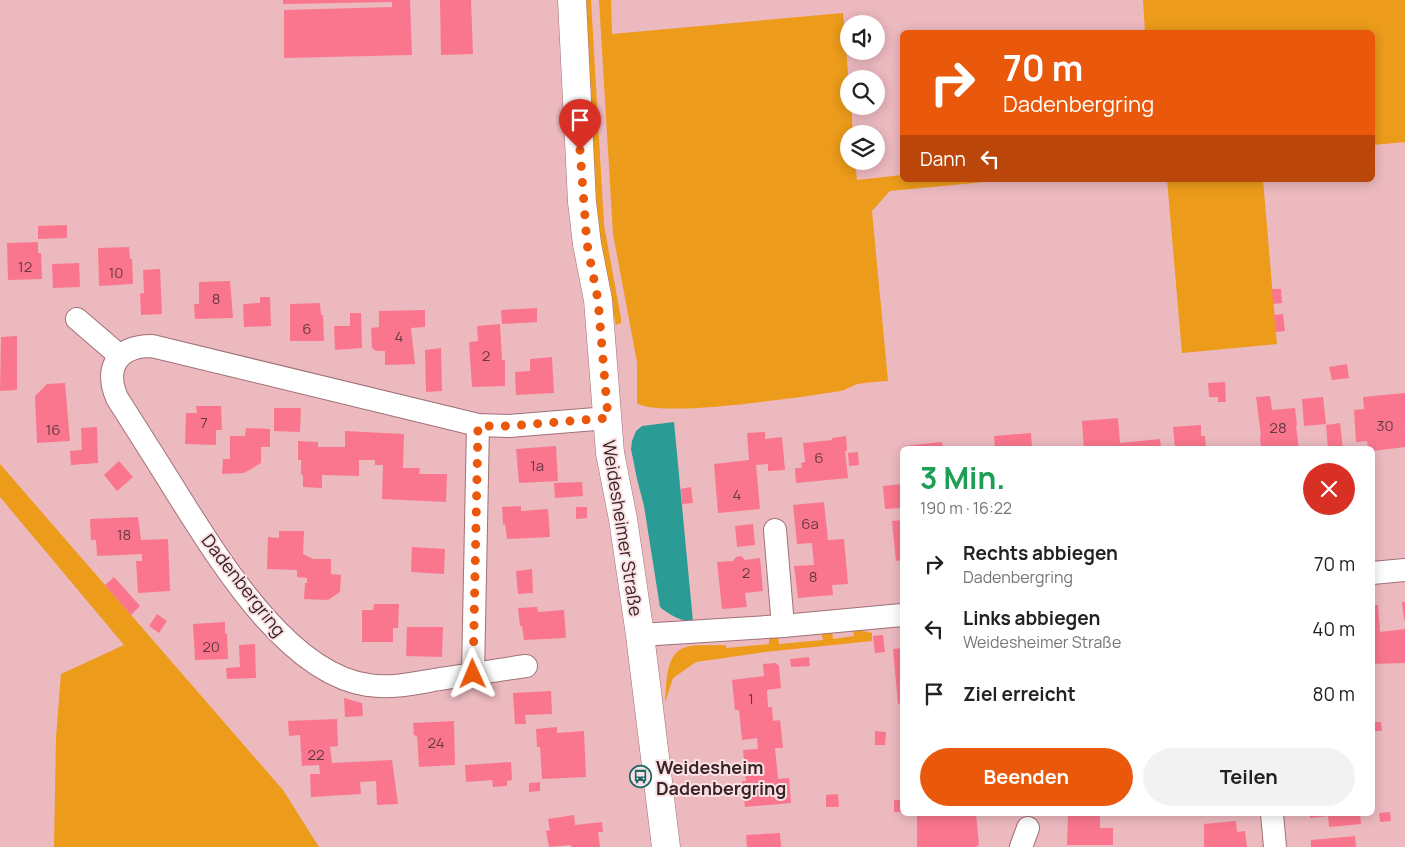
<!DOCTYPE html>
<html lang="de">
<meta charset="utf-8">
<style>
:root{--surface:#fff;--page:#f2f2f2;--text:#222;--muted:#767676;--accent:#ea580c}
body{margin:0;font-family:Manrope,sans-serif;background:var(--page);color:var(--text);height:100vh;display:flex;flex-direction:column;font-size:19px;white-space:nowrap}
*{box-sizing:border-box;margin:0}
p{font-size:16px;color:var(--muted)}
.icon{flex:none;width:28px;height:28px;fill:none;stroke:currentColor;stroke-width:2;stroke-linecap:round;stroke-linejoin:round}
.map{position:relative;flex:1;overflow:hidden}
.drawer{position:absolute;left:900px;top:446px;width:475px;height:370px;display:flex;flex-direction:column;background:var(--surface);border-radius:8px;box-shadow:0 2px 12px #0003}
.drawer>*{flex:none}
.top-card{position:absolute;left:900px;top:30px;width:475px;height:152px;border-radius:8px;box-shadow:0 2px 12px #0003;background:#ea580c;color:#fff;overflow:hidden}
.tools{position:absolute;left:840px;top:15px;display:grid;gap:10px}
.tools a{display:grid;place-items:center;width:45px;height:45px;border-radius:50%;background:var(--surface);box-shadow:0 2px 12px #0003;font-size:25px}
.pin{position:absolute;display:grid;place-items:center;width:42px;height:42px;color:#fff;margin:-51px -21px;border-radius:50% 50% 50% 0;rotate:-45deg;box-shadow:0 0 5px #0007}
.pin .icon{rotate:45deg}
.me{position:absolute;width:55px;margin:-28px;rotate:359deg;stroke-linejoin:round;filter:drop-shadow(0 0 4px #0008)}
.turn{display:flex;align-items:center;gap:18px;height:105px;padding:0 20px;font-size:22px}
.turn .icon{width:65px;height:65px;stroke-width:2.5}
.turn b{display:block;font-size:35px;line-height:42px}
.then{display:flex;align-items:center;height:48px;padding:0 20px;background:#0003;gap:10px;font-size:19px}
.round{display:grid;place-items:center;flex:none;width:52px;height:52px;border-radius:26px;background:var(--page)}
.summary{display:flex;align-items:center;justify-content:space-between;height:85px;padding:0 20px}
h1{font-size:30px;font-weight:700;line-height:38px;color:#1e9e55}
.button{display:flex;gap:10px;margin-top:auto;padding:10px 20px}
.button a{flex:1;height:58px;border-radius:30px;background:var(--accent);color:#fff;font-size:20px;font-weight:700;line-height:58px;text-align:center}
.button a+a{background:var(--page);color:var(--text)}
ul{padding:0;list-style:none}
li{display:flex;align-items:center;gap:15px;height:65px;padding:0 20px}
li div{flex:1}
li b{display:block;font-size:19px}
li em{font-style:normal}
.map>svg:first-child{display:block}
.green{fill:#ec9b1b}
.water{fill:#2b9b96}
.building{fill:#fa768e}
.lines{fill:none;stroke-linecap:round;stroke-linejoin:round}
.minor-casing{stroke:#a07177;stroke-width:24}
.tertiary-casing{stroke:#a07177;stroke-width:29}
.minor{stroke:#fff;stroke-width:22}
.tertiary{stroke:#fff;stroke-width:28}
.route{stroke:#ea580c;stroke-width:9;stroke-dasharray:0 16.2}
.labels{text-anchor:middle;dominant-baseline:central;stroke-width:4;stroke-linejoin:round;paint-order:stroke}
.number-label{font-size:15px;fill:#683941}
.street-label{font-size:18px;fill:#382527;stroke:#fce1e4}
.poi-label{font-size:18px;font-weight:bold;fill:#382527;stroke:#fce1e4;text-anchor:start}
</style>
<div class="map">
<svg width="1405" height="847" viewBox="0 0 1405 847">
<rect width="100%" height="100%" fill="#ecb9bf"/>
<g class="green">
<polygon points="584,0 591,0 604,225 621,318 621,323 616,325 602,267 594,179"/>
<path d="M599 0H611L612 34 843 13 849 84V106H851L853 134H849V161H855L857 180 902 175V180H1006L890 191 872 211 888 381C878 382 868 382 858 384 852 385 847 390 840 391 809 396 657 419 637 403V362L613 234Z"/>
<polygon points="1143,0 1405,0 1405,142 1373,145 1372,32 1145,32"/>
<polygon points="1167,180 1263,180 1277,344 1182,353"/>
<polygon points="0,464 283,790 319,847 54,847 56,737 61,674 124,645 0,497"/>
<path d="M853 629 872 633V641L765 652 696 662 673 678 665 703C667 686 664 653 686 647 696 644 714 646 726 645V648L769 644V637L778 636 779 644 823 640 821 632 832 631 833 639 854 636Z"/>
</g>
<path class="water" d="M674 422 693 622C682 622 668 614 660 607L644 506 637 479 631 449 632 441 636 431 642 426Z"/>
<g class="building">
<polygon points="283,0 410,0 412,55 284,58 284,10 392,7 392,2 283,4"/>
<polygon points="440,0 471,0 473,54 441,55"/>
<polygon points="67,225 67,238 38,239 38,226"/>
<polygon points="38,242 38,253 41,253 42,279 8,280 7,243"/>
<polygon points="129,247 130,259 132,259 133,284 99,286 98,248"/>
<polygon points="79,263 80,287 53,288 52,264"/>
<polygon points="160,269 162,314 141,315 140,294 144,293 143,270"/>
<polygon points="230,281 233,318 195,319 194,304 199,304 199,282"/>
<polygon points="1272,289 1281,289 1282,303 1273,304"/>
<polygon points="260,297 270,297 271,326 244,327 243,304 260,303"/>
<polygon points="320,303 321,315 323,315 324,341 290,341 290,304"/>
<polygon points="537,308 537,322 502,324 501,310"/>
<polygon points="425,310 425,327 411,328 415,364 385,365 385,351 376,351 372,348 371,328 379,327 379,311"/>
<polygon points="350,313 361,313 362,348 335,350 334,326 350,326"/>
<polygon points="1283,314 1285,331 1276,332 1274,315"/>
<polygon points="500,324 502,360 505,360 505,386 472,387 469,342 478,341 477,326"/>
<polygon points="17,336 17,390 0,391 1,337"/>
<polygon points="441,348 442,391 426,392 425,350"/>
<polygon points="552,357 554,393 516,395 515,372 530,371 530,359"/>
<polygon points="1347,364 1349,378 1332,380 1329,367"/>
<polygon points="1225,382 1226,402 1218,402 1218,397 1209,397 1208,383"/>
<polygon points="65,383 70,441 37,443 35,396 47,384"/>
<polygon points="1405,393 1405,447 1372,451 1372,449 1368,449 1367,441 1356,442 1354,410 1364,409 1363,397"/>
<polygon points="1270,396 1272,410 1295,408 1297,425 1296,426 1299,449 1261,449 1260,436 1261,435 1256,397"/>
<polygon points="1323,397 1326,424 1304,426 1302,399"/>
<polygon points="196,406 221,406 222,430 216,430 216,445 185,444 186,413 197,413"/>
<polygon points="274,408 301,408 300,432 274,431"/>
<polygon points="1118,418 1120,443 1160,439 1161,449 1084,449 1082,421"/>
<polygon points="1340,423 1343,449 1328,449 1326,425"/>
<polygon points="1201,425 1201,436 1205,436 1206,449 1175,449 1173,427"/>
<polygon points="97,427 98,463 71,465 70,451 82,450 81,428"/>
<polygon points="246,428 270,429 270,447 261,447 261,463 244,473 222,474 223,459 230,459 230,436 245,436"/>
<polygon points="345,431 404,434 403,468 420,468 419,474 447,474 446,502 382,499 383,465 375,465 375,460 359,460 359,476 322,475 322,488 303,487 303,475 301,474 301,460 298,460 298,441 318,442 318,447 345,447"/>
<polygon points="765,432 765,439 782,437 785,470 768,471 768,464 756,465 760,509 718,513 714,464 749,460 747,433"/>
<polygon points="1031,433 1032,449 995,449 994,436"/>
<polygon points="846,436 847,451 845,451 848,478 796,483 795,468 802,468 801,463 805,462 803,443 832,440 832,438"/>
<polygon points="942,442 943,449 905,449 904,446"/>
<polygon points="556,446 558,481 519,483 516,449"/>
<polygon points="858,452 859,465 849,466 848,453"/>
<polygon points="119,461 133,477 117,491 104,475"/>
<polygon points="582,482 583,496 555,498 554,483"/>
<polygon points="902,484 902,508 885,509 883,486"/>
<polygon points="691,487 693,503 682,504 681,489"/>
<polygon points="824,502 828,540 844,539 848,584 832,585 833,595 798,598 794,566 814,565 812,543 797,544 793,505"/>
<polygon points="521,506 521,511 548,509 550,537 507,539 505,524 503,525 502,507"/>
<polygon points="576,507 587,507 587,518 576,519"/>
<polygon points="138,517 141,540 168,539 170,591 138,593 136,561 142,561 142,554 97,556 96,540 91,540 90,519"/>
<polygon points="902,520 902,560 896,561 892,521"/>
<polygon points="753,524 755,545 737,547 735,526"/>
<polygon points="279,531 304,531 303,554 313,559 331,559 331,574 341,575 340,592 328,600 304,599 305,583 307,583 307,578 297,577 297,570 267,569 268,537 279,538"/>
<polygon points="412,547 445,549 444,574 411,572"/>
<polygon points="741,556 745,560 760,558 763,591 745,593 747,607 722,609 717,562 733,561 736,557"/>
<polygon points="532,569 533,593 518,594 516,571"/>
<polygon points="114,577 140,606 131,615 105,585"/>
<polygon points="1402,602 1405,602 1405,620 1404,620"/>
<polygon points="374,604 399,604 398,628 393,628 393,642 362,642 362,610 373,610"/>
<polygon points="1372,605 1378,605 1380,632 1405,629 1405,663 1372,664"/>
<polygon points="537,607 538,612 564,610 566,638 524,640 522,626 520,626 518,608"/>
<polygon points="157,614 167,621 159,633 149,626"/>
<polygon points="225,622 225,633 227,634 228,659 195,660 193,624"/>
<polygon points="407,627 443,627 442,657 406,656"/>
<polygon points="883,635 885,652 875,653 873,636"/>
<polygon points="255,644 256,678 227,679 226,668 240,667 239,645"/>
<polygon points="902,648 902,703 898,704 893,649"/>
<polygon points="809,657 810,666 791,667 790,659"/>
<polygon points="776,663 779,666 781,688 767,690 768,707 772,707 773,721 780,720 783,748 775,748 778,779 789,778 791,803 745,807 742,781 746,781 743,750 758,749 757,738 742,740 739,710 735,710 732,680 764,676 763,664"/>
<polygon points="551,691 552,714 525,715 526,724 515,724 513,693"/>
<polygon points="344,698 362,703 363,716 345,717"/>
<polygon points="337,719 338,746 330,747 332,763 392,760 398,804 377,805 376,781 360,782 361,794 311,797 310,774 320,774 319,765 302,766 300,735 289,736 288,721"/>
<polygon points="454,721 455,765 419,767 417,736 414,735 413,723"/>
<polygon points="1372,722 1381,722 1382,731 1373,731"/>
<polygon points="557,727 557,733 584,731 586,777 542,779 540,747 537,747 536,729"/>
<polygon points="875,731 886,732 885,745 875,745"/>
<polygon points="511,762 512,780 507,781 507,786 493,787 492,780 466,782 465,765"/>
<polygon points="540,782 540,791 529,792 529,783"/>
<polygon points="838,794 839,807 826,807 826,795"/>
<rect x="894" y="800" width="8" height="12"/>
<polygon points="1390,812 1391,821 1380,822 1379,813"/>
<polygon points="917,814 976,814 979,845 976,847 917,847"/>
<polygon points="1310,814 1360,814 1361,824 1329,827 1328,816 1310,818"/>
<polygon points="574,815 575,825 602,822 603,832 598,832 600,847 571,847 571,845 549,847 546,831 550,830 548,819"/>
<polygon points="1068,815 1100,815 1100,828 1113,828 1113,845 1067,845"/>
<polygon points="1236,821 1237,832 1245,831 1247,847 1204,847 1204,824"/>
<polygon points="780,833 781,847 747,847 746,835"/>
<polygon points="1355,836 1356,847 1311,847 1311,840"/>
</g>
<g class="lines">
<defs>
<g id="minor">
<polyline points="77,319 120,356"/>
<polyline points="775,530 783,626"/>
<polyline points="1372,573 1405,570"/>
<polyline points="640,635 783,626 902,615"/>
<path d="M526 666C497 670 469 675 440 679 416 683 392 689 368 685 288 674 220 561 180 498 159 464 138 431 117 398 104 367 118 346 152 346L478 425 509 426 608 418"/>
<polyline points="473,674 478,425"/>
<polyline points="1272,814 1275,847"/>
<polyline points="1021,847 1028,828"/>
</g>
<polyline id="tertiary" points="572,0 582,202 587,244 598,300 610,453 623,519 640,635 666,847"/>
</defs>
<use href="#minor" class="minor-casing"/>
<use href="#tertiary" class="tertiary-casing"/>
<use href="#minor" class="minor"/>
<use href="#tertiary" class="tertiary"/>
</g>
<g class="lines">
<polyline class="route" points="473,674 478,426 509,426 608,418 598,300 587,244 580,150"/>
</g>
<defs>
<symbol id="bus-ring" viewBox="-11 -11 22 22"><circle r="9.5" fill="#fce1e4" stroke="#1c6865" stroke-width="1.5"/><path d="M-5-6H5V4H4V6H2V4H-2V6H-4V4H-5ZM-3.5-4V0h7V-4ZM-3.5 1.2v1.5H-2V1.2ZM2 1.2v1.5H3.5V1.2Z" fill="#1c6865"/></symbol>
</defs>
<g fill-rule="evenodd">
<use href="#bus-ring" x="628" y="764" width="25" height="25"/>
</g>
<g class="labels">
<g class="number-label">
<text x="25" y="266">12</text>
<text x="116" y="272">10</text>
<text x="216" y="298">8</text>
<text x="307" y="328">6</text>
<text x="399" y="336">4</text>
<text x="486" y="355">2</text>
<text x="204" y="422">7</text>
<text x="1385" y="425">30</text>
<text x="1278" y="427">28</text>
<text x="53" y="429">16</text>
<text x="819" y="457">6</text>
<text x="537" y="465">1a</text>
<text x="737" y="494">4</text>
<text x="810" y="523">6a</text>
<text x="124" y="534">18</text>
<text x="746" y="572">2</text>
<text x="813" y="576">8</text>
<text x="211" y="646">20</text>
<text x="751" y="698">1</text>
<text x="436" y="742">24</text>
<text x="316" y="754">22</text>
</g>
<g class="street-label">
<text transform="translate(623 528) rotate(81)">Weidesheimer Straße</text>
<text transform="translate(244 585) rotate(52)">Dadenbergring</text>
</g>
<g class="poi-label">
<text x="656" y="767">Weidesheim<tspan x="656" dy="21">Dadenbergring</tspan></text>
</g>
</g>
</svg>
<div class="tools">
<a><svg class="icon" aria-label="sound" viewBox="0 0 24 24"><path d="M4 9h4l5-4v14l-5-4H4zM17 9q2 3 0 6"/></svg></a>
<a><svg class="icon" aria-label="search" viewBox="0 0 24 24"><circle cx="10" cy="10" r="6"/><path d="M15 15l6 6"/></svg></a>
<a><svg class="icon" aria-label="layers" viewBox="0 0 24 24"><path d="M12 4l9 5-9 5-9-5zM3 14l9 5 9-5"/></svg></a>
</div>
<div class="pin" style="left:580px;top:150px;background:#d93025"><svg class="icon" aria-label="arrive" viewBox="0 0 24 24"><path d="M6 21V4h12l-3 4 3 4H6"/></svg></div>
<svg class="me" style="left:473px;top:674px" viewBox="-20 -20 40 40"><path d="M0-17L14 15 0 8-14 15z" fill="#ea580c" stroke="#fff" stroke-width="4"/></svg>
<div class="top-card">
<div class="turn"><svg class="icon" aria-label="right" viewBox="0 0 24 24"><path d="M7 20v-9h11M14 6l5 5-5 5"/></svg><div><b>70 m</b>Dadenbergring</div></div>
<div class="then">Dann<svg class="icon" aria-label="left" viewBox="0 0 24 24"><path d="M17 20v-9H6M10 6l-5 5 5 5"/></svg></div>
</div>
<section class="drawer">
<div class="summary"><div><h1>3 Min.</h1><p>190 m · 16:22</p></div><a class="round" style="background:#d93025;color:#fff"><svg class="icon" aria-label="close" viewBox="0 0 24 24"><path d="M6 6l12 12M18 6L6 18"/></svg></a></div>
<ul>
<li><svg class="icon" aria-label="right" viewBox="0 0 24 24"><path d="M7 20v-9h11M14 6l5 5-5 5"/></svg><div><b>Rechts abbiegen</b><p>Dadenbergring</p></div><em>70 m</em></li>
<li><svg class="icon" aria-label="left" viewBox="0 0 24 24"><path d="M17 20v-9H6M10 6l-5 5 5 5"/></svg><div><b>Links abbiegen</b><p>Weidesheimer Straße</p></div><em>40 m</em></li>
<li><svg class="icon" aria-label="arrive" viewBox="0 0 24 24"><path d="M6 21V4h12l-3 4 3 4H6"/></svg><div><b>Ziel erreicht</b></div><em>80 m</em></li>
</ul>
<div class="button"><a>Beenden</a><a>Teilen</a></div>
</section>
</div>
